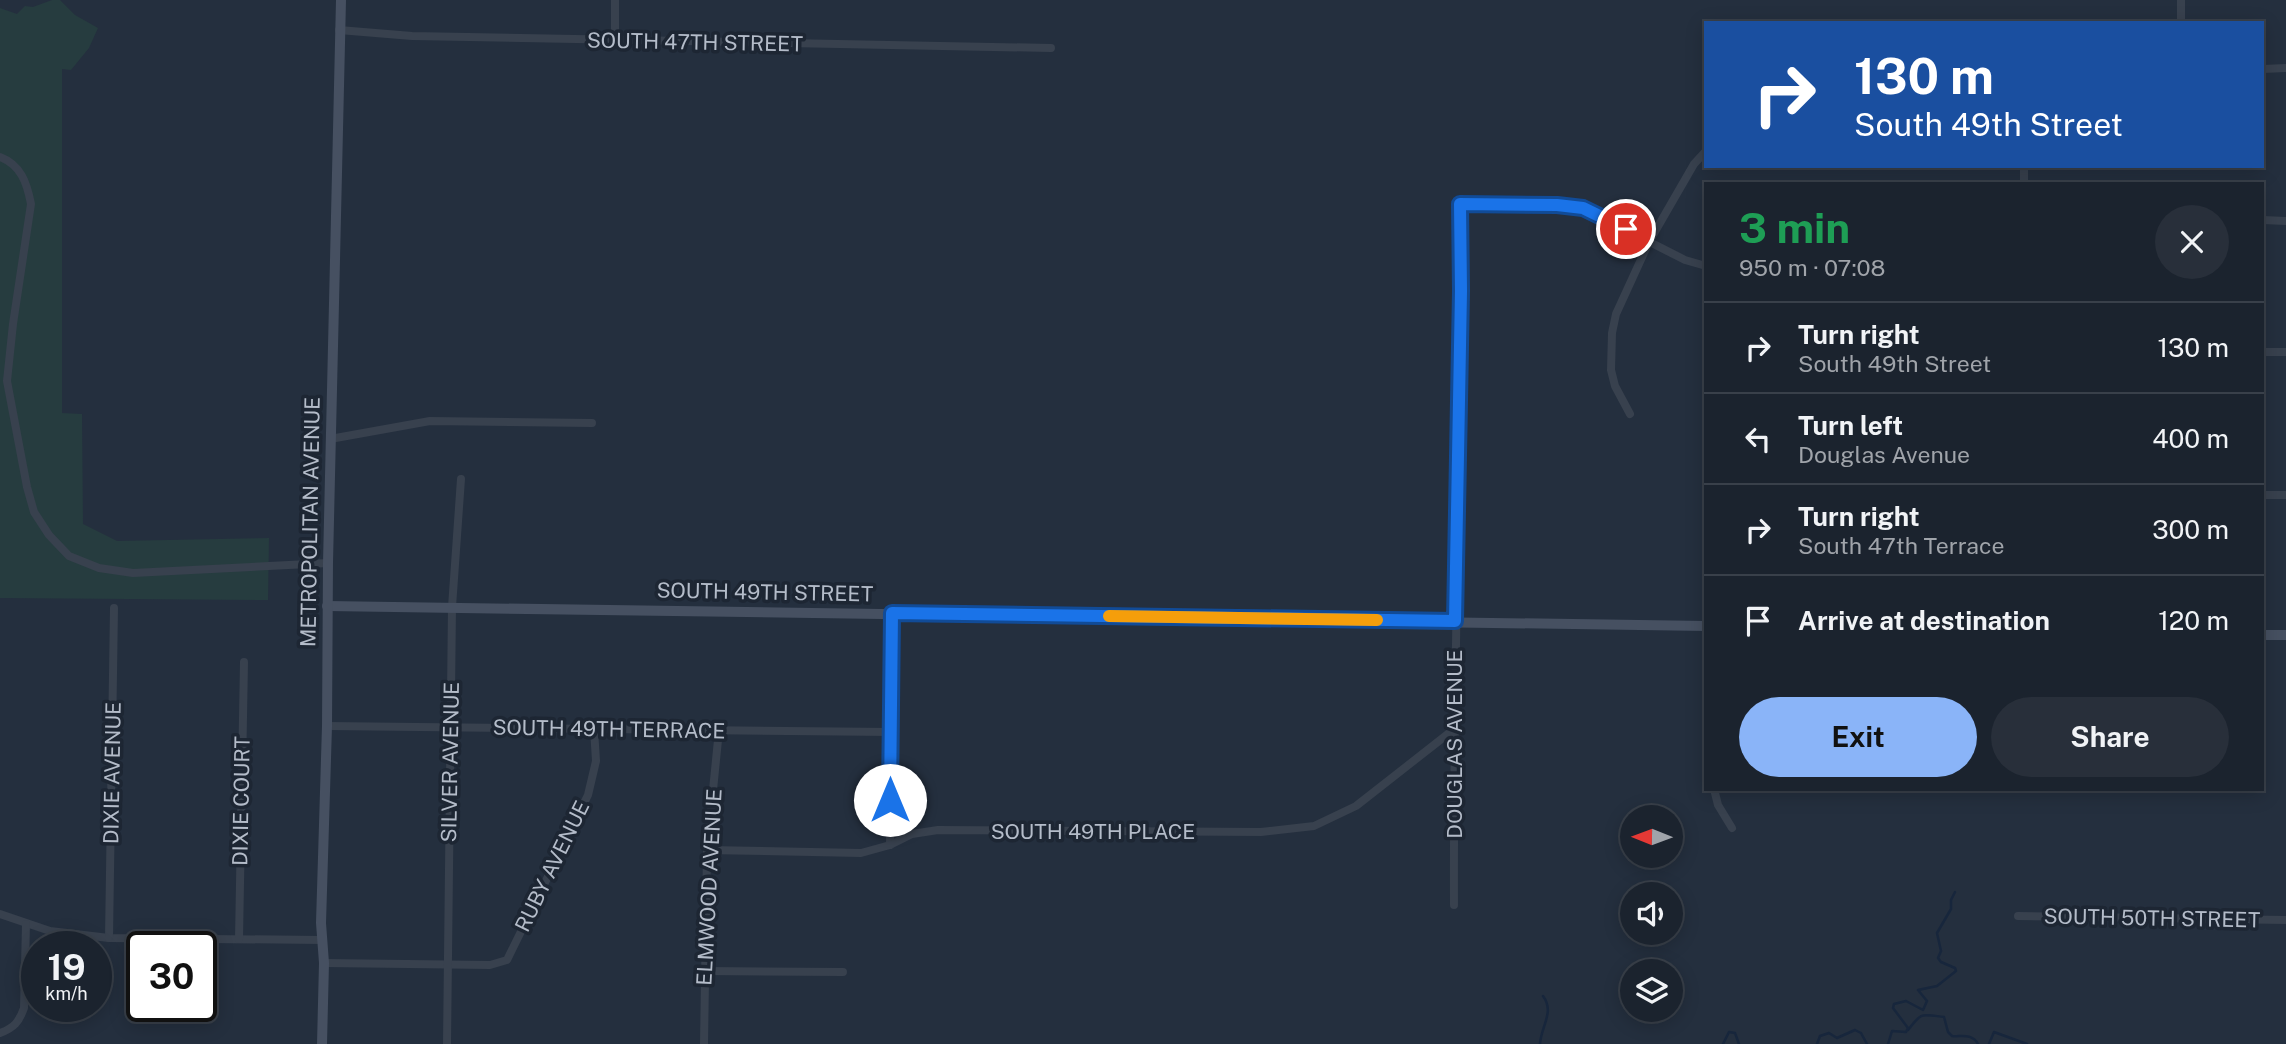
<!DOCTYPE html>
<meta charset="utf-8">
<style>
:root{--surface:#1b232e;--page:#282f3a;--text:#f1f3f6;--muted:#a0a4aa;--line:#39404a;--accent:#8ab4f8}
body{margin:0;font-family:"Public Sans",sans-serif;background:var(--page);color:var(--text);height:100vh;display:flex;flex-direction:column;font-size:26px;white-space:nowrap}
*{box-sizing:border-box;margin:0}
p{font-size:23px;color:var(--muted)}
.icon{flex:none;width:38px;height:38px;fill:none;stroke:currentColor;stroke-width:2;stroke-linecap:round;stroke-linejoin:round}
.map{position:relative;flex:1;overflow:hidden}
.details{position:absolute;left:1704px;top:182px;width:560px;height:609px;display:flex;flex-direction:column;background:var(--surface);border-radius:0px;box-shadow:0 4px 18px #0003,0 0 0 2px var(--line)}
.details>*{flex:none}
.top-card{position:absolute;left:1704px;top:21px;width:560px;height:147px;border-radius:0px;box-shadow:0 4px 18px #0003,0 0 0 2px var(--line);background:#1a4fa0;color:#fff;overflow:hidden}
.needle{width:46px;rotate:271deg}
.buttons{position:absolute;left:1620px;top:805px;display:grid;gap:14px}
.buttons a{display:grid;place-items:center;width:63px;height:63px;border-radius:50%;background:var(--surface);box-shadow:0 4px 18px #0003,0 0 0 2px var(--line);font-size:35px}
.speed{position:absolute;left:21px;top:931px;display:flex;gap:14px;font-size:35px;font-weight:700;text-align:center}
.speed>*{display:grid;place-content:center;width:91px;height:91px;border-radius:50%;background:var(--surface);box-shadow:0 4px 18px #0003,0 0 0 2px var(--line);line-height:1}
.speed small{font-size:18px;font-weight:400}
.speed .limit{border:4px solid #111;border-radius:10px;background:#fff;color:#111}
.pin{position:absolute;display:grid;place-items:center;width:60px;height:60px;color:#fff;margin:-30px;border:4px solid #fff;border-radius:50%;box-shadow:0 2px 7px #0007}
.me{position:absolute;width:77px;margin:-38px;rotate:0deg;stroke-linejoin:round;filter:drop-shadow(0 0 5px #0008)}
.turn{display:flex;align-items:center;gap:24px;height:147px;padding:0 35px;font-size:32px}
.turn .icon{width:91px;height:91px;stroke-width:2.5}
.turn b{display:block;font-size:49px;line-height:60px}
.round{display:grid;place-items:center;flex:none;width:74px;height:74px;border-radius:37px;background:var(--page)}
.head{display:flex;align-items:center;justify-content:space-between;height:119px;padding:0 35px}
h1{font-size:42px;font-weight:700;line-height:52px;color:#1e9e55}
.cta{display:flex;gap:14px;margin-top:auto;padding:14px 35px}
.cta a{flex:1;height:80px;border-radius:42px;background:var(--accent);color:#111;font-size:28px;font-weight:700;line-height:80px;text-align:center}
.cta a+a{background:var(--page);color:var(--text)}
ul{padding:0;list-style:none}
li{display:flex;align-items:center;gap:21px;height:91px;padding:0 35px;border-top:2px solid var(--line)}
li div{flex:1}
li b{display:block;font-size:26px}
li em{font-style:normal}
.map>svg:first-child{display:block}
.green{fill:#263c3f}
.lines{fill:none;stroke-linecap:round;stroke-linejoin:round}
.stream{stroke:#17263c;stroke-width:2.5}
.street{stroke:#38414e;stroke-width:8}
.secondary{stroke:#465061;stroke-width:10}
.route-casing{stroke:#114b97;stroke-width:18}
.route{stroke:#1a73e8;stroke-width:12}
.slow{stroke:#f59e0b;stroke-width:12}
.labels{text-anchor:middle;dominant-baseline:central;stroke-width:7;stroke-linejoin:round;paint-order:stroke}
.street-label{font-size:21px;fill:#b4bcc9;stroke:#1d2633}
</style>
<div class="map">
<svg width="2286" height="1044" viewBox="0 0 2286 1044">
<rect width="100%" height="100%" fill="#242f3e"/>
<polygon class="green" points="52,0 60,0 75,15 98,28 89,48 71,70 62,69 62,413 82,414 83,524 117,541 269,538 268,600 0,598 0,8 17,14 25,6 33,7"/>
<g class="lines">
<g class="stream">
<path d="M1908 1030C1922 1012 1920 1014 1944 1017L1948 1032 1952 1036C1962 1037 1972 1033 1978 1044"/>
<path d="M1540 1044C1541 1026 1555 1012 1543 996"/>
<polyline points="1723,1044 1729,1032 1735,1033 1739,1044"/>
<polyline points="1817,1044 1820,1036 1829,1033 1837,1038 1855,1030 1861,1033 1867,1044"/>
<polyline points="1888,1044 1892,1031 1906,1032 1908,1028 1893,1008 1894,1004 1906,1001 1923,1010 1927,1001 1918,990 1937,986 1956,971 1955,968 1941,962 1938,958 1941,951 1937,933 1951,909 1951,900 1955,892"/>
<polyline points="1989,1044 1994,1032 2027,1044"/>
</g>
<g class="street">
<polyline points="615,0 615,40"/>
<polyline points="2181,23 2181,0"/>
<polyline points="339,30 412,36 1051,48"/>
<polyline points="2263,69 2286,68"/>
<path d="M0 157C21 165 27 183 31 204L13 324 7 381 27 487 34 512 49 535 69 556 99 568 133 573 328 563"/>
<polyline points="2024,184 2024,166"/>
<polyline points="2263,220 2286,221"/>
<polyline points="2263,352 2286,352"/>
<polyline points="1630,414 1615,386 1611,370 1612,333 1616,314 1649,242 1694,164 1706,151"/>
<polyline points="330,439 430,421 592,423"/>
<polyline points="2263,495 2286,495"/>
<polyline points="327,726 891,732"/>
<polyline points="1714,789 1718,805 1732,828"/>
<polyline points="890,845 892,613"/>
<polyline points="707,850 861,853 890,845 912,834 938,830 1261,832 1314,826 1356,806 1453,730"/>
<path d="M1454 905C1453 672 1462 438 1460 204L1557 205 1583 208 1685 260 1706 266"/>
<polyline points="0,914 50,931 109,938 322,940"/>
<polyline points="2018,916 2286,920"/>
<polyline points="109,938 114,608"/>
<polyline points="239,939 244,662"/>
<polyline points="324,963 490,965 507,960 588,795 596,761 594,729"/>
<polyline points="704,971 843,972"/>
<path d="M0 1033C14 1028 19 1022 24 1008L26 924"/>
<polyline points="447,1044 452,607 461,479"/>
<polyline points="704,1044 707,850 719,730"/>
</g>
<g class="secondary">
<polyline points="327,606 1706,626"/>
<polyline points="2263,635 2286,635"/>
<polyline points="322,1044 324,963 321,923 327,726 328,563 341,0"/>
</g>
</g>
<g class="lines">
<defs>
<polyline id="route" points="890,800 892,613 1455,621 1461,291 1460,204 1557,205 1583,208 1626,229"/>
</defs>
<use href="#route" class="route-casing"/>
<use href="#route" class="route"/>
<polyline class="slow" points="1109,616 1377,620"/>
</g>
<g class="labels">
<g class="street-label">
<text transform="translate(695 42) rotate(1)">SOUTH 47TH STREET</text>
<text transform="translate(310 522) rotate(-89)">METROPOLITAN AVENUE</text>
<text transform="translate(765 592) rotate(1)">SOUTH 49TH STREET</text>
<text transform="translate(609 729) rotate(1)">SOUTH 49TH TERRACE</text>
<text transform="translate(1454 744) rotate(-90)">DOUGLAS AVENUE</text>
<text transform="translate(450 762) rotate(-89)">SILVER AVENUE</text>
<text transform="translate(112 773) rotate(-89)">DIXIE AVENUE</text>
<text transform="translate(241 801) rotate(-89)">DIXIE COURT</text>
<text x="1093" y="831">SOUTH 49TH PLACE</text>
<text transform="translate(552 866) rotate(-64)">RUBY AVENUE</text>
<text transform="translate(709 887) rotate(-87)">ELMWOOD AVENUE</text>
<text transform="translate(2152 918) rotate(1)">SOUTH 50TH STREET</text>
</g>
</g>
</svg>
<div class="buttons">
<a><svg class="needle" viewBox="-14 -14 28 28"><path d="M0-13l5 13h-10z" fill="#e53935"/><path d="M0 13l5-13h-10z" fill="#a0a4aa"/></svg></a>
<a><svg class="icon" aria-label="sound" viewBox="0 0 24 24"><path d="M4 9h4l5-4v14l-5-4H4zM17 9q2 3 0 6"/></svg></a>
<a><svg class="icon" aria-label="layers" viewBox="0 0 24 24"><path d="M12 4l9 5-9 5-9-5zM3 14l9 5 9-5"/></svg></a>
</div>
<div class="speed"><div>19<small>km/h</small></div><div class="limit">30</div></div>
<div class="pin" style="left:1626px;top:229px;background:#d93025"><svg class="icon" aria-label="arrive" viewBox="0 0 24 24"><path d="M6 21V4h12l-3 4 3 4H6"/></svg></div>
<svg class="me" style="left:890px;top:800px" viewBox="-20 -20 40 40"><circle r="19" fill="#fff"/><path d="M0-13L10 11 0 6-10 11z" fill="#1a73e8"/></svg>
<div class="top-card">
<div class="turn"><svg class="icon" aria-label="right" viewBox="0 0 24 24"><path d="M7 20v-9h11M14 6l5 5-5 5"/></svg><div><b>130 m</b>South 49th Street</div></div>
</div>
<section class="details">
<div class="head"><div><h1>3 min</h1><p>950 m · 07:08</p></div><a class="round"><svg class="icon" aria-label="close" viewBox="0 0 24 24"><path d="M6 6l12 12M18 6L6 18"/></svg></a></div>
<ul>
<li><svg class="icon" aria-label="right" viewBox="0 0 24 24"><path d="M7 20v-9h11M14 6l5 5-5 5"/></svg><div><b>Turn right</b><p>South 49th Street</p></div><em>130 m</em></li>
<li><svg class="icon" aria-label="left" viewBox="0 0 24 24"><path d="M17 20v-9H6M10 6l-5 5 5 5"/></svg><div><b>Turn left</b><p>Douglas Avenue</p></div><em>400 m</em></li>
<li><svg class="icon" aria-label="right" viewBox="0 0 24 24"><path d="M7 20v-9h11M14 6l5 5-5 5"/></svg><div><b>Turn right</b><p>South 47th Terrace</p></div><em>300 m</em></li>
<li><svg class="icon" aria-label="arrive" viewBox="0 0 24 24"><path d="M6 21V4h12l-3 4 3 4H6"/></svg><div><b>Arrive at destination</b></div><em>120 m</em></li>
</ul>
<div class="cta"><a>Exit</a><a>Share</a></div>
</section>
</div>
